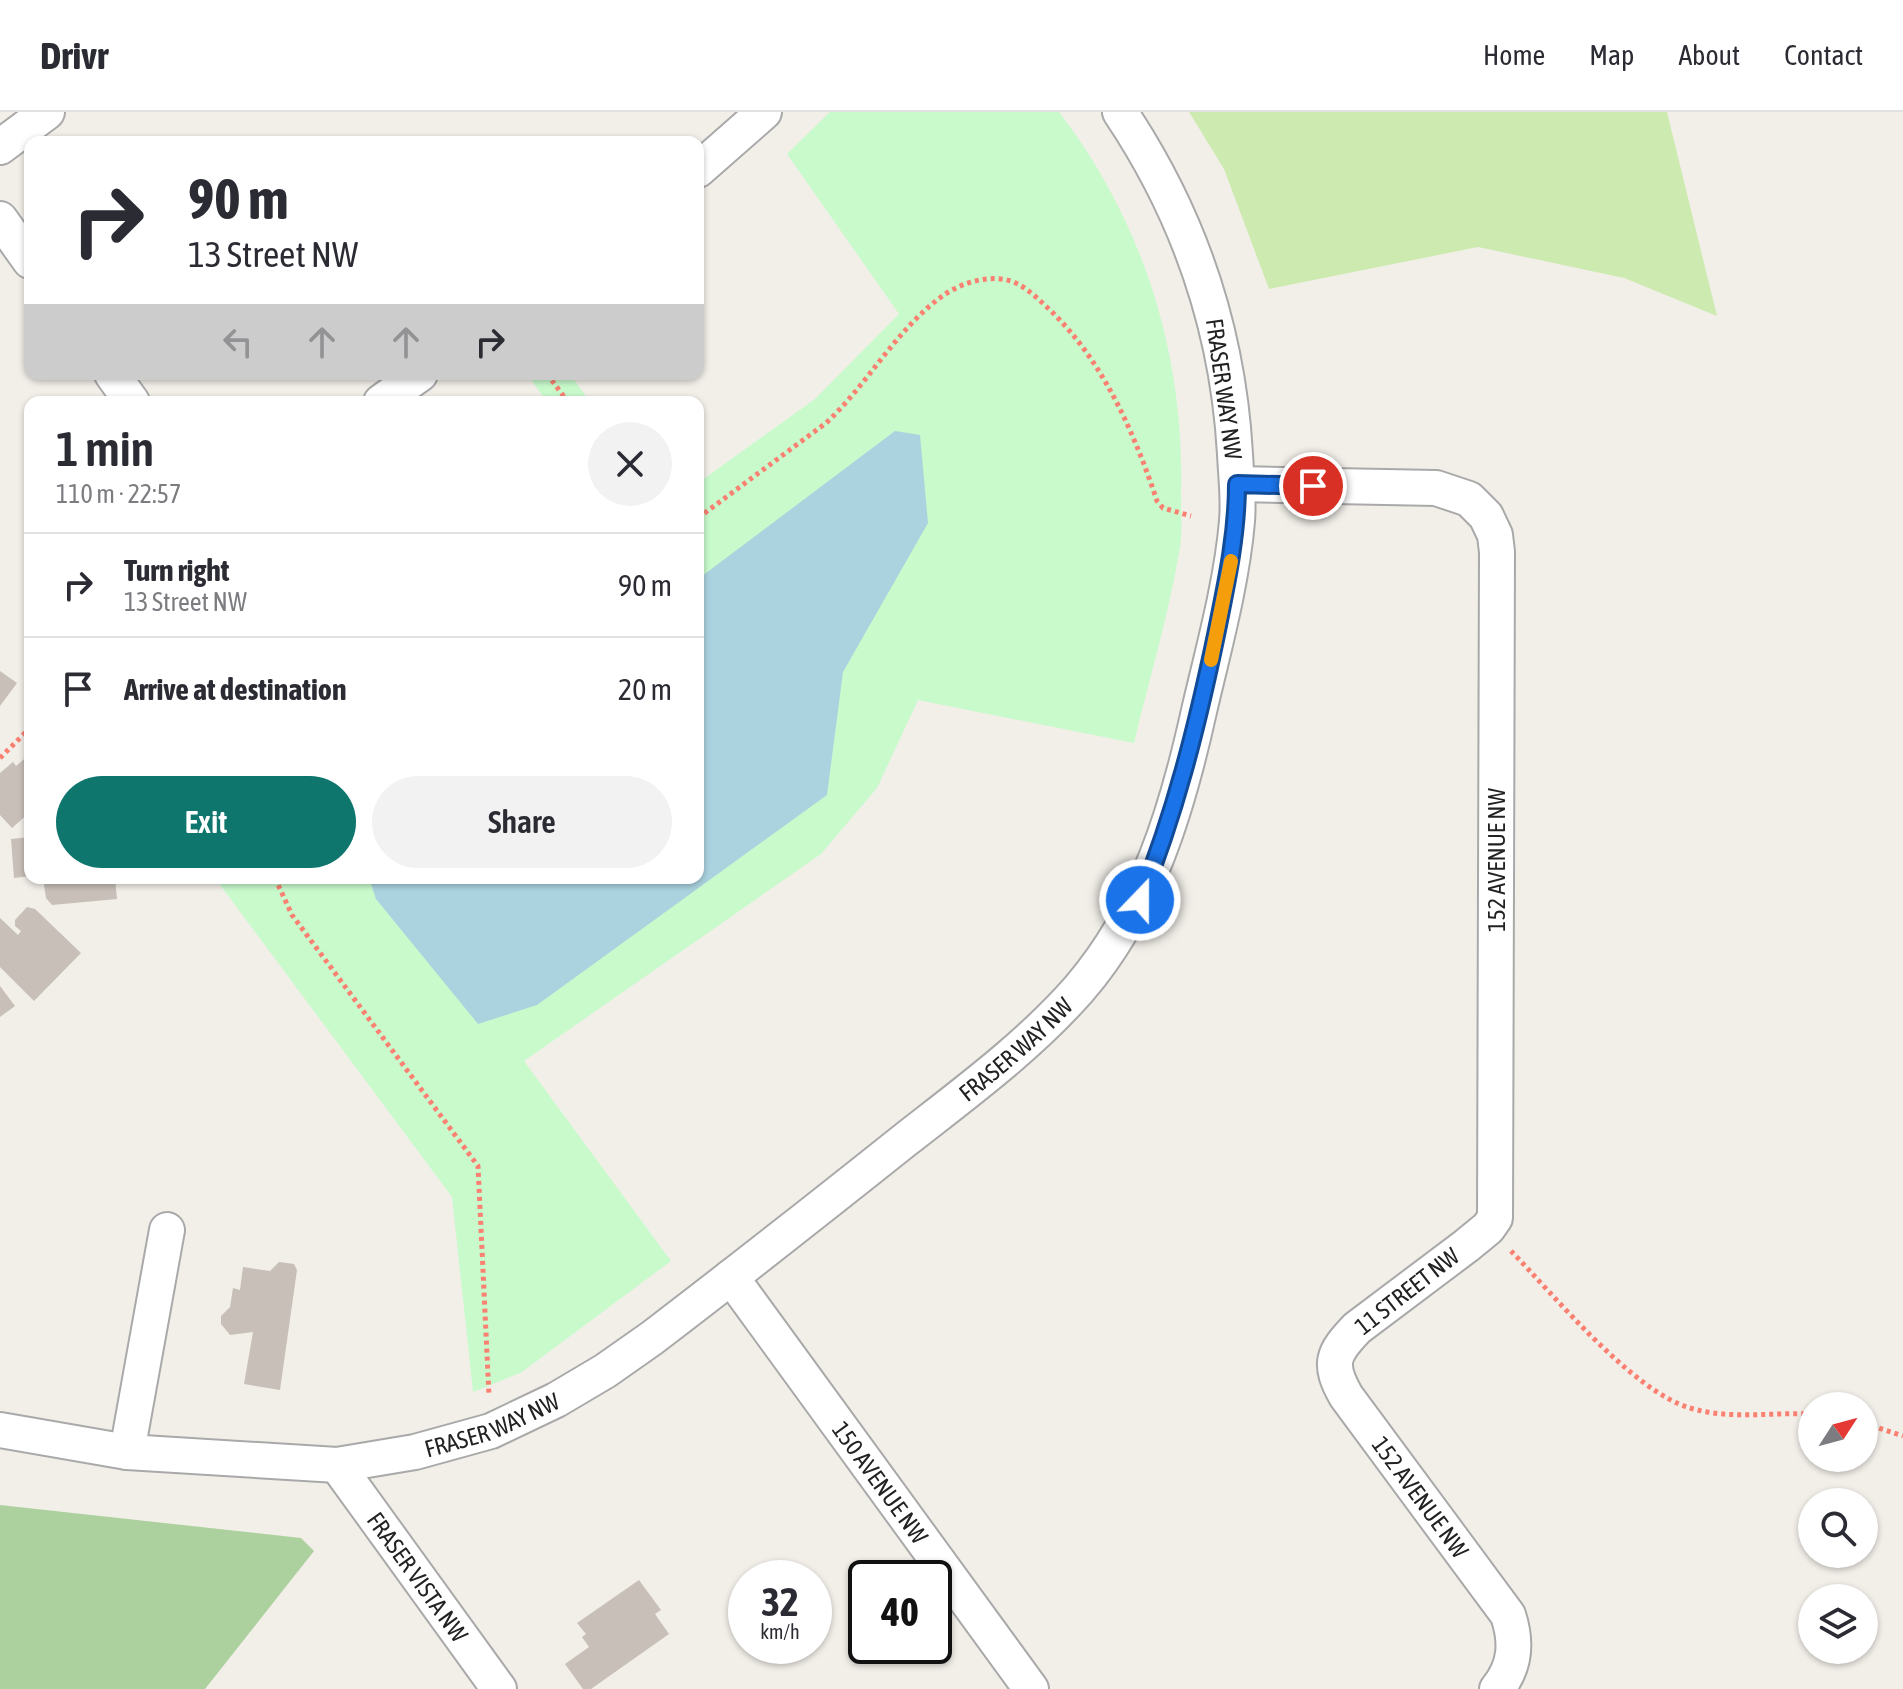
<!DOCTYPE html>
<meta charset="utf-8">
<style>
:root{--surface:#fff;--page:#f2f2f3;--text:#2b2b33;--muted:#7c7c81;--line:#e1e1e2;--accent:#0f766e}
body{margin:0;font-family:"Asap Condensed",sans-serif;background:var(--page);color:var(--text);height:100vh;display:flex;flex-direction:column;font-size:30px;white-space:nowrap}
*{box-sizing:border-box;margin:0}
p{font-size:26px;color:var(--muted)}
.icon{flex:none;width:44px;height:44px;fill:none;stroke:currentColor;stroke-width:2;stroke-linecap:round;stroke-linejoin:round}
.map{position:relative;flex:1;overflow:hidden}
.side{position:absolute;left:24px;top:284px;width:680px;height:488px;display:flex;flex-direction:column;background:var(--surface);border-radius:16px;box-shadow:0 2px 6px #0004}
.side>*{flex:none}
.hud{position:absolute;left:24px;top:24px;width:680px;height:244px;border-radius:16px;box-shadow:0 2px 6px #0004;background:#fff;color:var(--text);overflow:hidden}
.needle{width:52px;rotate:54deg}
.buttons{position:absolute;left:1798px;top:1280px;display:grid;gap:16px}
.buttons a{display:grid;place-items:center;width:80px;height:80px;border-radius:50%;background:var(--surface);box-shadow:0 2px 6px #0004;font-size:40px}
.speed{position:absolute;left:728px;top:1448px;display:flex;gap:16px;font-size:40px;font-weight:700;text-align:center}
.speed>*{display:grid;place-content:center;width:104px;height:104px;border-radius:50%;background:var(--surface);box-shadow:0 2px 6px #0004;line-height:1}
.speed small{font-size:20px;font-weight:400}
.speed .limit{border:4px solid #111;border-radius:12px;background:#fff;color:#111}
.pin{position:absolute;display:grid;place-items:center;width:68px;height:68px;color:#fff;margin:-34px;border:4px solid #fff;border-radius:50%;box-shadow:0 2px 8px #0007}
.me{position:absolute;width:88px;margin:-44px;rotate:22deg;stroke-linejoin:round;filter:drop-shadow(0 0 6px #0008)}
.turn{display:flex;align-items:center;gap:28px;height:168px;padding:0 32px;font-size:36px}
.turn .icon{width:104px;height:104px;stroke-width:2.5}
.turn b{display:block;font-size:56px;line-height:68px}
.lanes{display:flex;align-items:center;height:76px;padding:0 32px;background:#0003;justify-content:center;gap:40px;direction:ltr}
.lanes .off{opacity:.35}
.round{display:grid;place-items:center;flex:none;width:84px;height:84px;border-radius:42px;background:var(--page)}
.overview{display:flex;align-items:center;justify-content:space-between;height:136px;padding:0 32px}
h1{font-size:48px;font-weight:600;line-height:60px}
.button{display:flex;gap:16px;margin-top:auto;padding:16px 32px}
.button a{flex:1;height:92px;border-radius:48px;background:var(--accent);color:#fff;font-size:32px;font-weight:600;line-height:92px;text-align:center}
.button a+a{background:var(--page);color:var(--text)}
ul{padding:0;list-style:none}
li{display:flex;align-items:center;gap:24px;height:104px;padding:0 32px;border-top:2px solid var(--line)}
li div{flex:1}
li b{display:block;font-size:30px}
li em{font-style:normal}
header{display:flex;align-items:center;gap:48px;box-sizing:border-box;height:112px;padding:0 40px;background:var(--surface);border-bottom:2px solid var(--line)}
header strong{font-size:38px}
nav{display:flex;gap:44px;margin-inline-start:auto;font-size:28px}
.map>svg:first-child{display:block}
.grass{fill:#cdebb0}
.forest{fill:#add19e}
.park{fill:#c8facc}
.water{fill:#aad3df}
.building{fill:#c7bfb8}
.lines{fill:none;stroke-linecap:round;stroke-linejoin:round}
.minor-casing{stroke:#a9a9a9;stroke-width:38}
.path{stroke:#fa8072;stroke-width:5;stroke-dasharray:4 4;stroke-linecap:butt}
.minor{stroke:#fff;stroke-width:34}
.route-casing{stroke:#114b97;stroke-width:20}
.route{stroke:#1a73e8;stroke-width:14}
.slow{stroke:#f59e0b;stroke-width:14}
.labels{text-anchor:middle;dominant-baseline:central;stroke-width:7;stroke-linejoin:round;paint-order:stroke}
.street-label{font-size:24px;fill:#222;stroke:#fff}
</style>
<header>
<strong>Drivr</strong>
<nav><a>Home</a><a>Map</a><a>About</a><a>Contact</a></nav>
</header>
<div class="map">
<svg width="1903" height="1577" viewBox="0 0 1903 1577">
<rect width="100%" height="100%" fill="#f2efe9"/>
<polygon class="grass" points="1189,0 1667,0 1717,204 1624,166 1478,135 1269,177 1224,57"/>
<polygon class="forest" points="0,1393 301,1426 314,1439 205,1577 0,1577"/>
<g class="park">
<path d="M830 0H1059C1143 109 1185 243 1181 381 1181 400 1183 422 1179 441 1168 505 1149 568 1134 631L918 588 877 676 821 742 524 949 671 1149 522 1260 473 1280 452 1085 215 766H698V371L815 287 899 202 787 42Z"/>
<polygon points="527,262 570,262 590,290 547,290"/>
</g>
<polygon class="water" points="895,319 920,323 928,411 843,560 827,683 537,893 478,912 376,787 369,766 698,766 698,467"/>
<g class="building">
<polygon points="0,559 17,571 0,594"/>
<polygon points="30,642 30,700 12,716 0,703 0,661 13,650 16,654"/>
<polygon points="30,725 30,764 14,766 11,727"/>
<polygon points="47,766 115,766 117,787 52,793 46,786 44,773"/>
<polygon points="27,795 35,797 81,841 34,889 0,855 0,806 18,823 21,819 15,814 15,808"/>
<polygon points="0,874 15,894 0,905"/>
<polygon points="279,1150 294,1152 297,1158 280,1278 244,1272 253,1220 230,1223 221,1212 221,1204 230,1195 233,1176 240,1178 243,1155 270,1159"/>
<polygon points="639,1468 661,1498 655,1502 669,1522 591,1577 583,1577 565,1552 589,1535 582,1525 586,1522 577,1511"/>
</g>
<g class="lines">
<defs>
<g id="minor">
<polyline points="0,35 47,0"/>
<polyline points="698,58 764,0"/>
<polyline points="0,107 30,149"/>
<polyline points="112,262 132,290"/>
<polyline points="381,290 420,262"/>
<path id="s1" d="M1237 372 1436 376 1469 387 1486 404 1495 423 1497 440 1495 1106 1488 1116 1466 1134 1357 1216C1332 1242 1328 1252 1346 1284L1508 1503C1517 1530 1516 1554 1497 1577"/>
<path id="s2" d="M731 1165 1031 1577"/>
<path id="s3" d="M0 1318 127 1340 337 1353 415 1340 491 1319 556 1288 605 1259 652 1226C737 1161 821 1095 905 1028 965 981 1028 935 1079 877 1147 798 1177 699 1199 599 1213 539 1232 470 1237 409 1239 387 1236 364 1235 342 1228 218 1189 103 1120 0"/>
<polyline points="127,1340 167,1118"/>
<path id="s4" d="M337 1353 499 1577"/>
</g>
</defs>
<use href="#minor" class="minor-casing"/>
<g class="path">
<polyline points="547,262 568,290"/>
<path d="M698 406 826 311C868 272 895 219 941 185 960 171 988 162 1011 169 1027 175 1038 187 1050 198 1103 249 1134 320 1157 389L1163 396 1191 404"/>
<polyline points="0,646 30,616"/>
<polyline points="275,766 292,803 478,1054 489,1284"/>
<path d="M1511 1139C1554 1183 1632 1279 1690 1296 1730 1308 1771 1300 1812 1302"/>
<polyline points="1864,1311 1903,1324"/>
</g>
<use href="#minor" class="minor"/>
</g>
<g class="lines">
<defs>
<path id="route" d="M1140 788C1175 702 1197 614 1216 523 1226 473 1237 424 1237 372L1313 374"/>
</defs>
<use href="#route" class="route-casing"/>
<use href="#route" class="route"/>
<polyline class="slow" points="1211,548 1231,449"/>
</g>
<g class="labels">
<g class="street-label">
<text transform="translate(1224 277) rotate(82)">FRASER WAY NW</text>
<text transform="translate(1496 748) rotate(-90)">152 AVENUE NW</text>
<text stroke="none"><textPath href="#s3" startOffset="1148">FRASER WAY NW</textPath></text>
<text transform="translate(1407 1179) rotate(-38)">11 STREET NW</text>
<text stroke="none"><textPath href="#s3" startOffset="500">FRASER WAY NW</textPath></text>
<text stroke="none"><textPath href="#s2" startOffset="254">150 AVENUE NW</textPath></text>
<text stroke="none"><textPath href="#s1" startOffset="1342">152 AVENUE NW</textPath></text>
<text stroke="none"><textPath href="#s4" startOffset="138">FRASER VISTA NW</textPath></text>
</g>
</g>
</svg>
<div class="buttons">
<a><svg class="needle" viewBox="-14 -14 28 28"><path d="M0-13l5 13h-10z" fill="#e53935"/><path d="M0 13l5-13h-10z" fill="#7c7c81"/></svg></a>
<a><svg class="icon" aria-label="search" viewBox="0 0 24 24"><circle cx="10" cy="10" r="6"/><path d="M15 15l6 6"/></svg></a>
<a><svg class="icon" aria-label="layers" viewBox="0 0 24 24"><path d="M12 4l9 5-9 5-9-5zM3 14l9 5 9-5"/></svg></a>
</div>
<div class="speed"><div>32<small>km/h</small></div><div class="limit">40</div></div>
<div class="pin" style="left:1313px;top:374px;background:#d93025"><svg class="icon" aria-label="arrive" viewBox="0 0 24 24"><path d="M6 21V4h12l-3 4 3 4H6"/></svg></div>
<svg class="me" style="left:1140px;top:788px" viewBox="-20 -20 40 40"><circle r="17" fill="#1a73e8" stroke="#fff" stroke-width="3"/><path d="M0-11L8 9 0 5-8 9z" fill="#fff"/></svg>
<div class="hud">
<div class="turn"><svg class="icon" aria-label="right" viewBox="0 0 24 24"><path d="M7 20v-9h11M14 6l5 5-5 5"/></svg><div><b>90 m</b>13 Street NW</div></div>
<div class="lanes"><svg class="icon off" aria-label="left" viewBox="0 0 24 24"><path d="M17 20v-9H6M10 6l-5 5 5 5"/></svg><svg class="icon off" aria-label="ahead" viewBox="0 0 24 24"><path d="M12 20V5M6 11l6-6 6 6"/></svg><svg class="icon off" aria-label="ahead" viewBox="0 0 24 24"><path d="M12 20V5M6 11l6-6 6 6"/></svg><svg class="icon" aria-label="right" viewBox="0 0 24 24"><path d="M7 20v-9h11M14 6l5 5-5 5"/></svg></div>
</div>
<section class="side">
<div class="overview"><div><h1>1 min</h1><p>110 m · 22:57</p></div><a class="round"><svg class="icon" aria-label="close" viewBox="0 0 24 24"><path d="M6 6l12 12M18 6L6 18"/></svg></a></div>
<ul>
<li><svg class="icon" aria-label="right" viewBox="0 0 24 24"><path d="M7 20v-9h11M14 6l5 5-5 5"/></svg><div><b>Turn right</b><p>13 Street NW</p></div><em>90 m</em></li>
<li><svg class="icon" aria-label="arrive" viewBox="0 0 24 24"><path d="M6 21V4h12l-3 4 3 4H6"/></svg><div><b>Arrive at destination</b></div><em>20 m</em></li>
</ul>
<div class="button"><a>Exit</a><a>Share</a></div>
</section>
</div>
